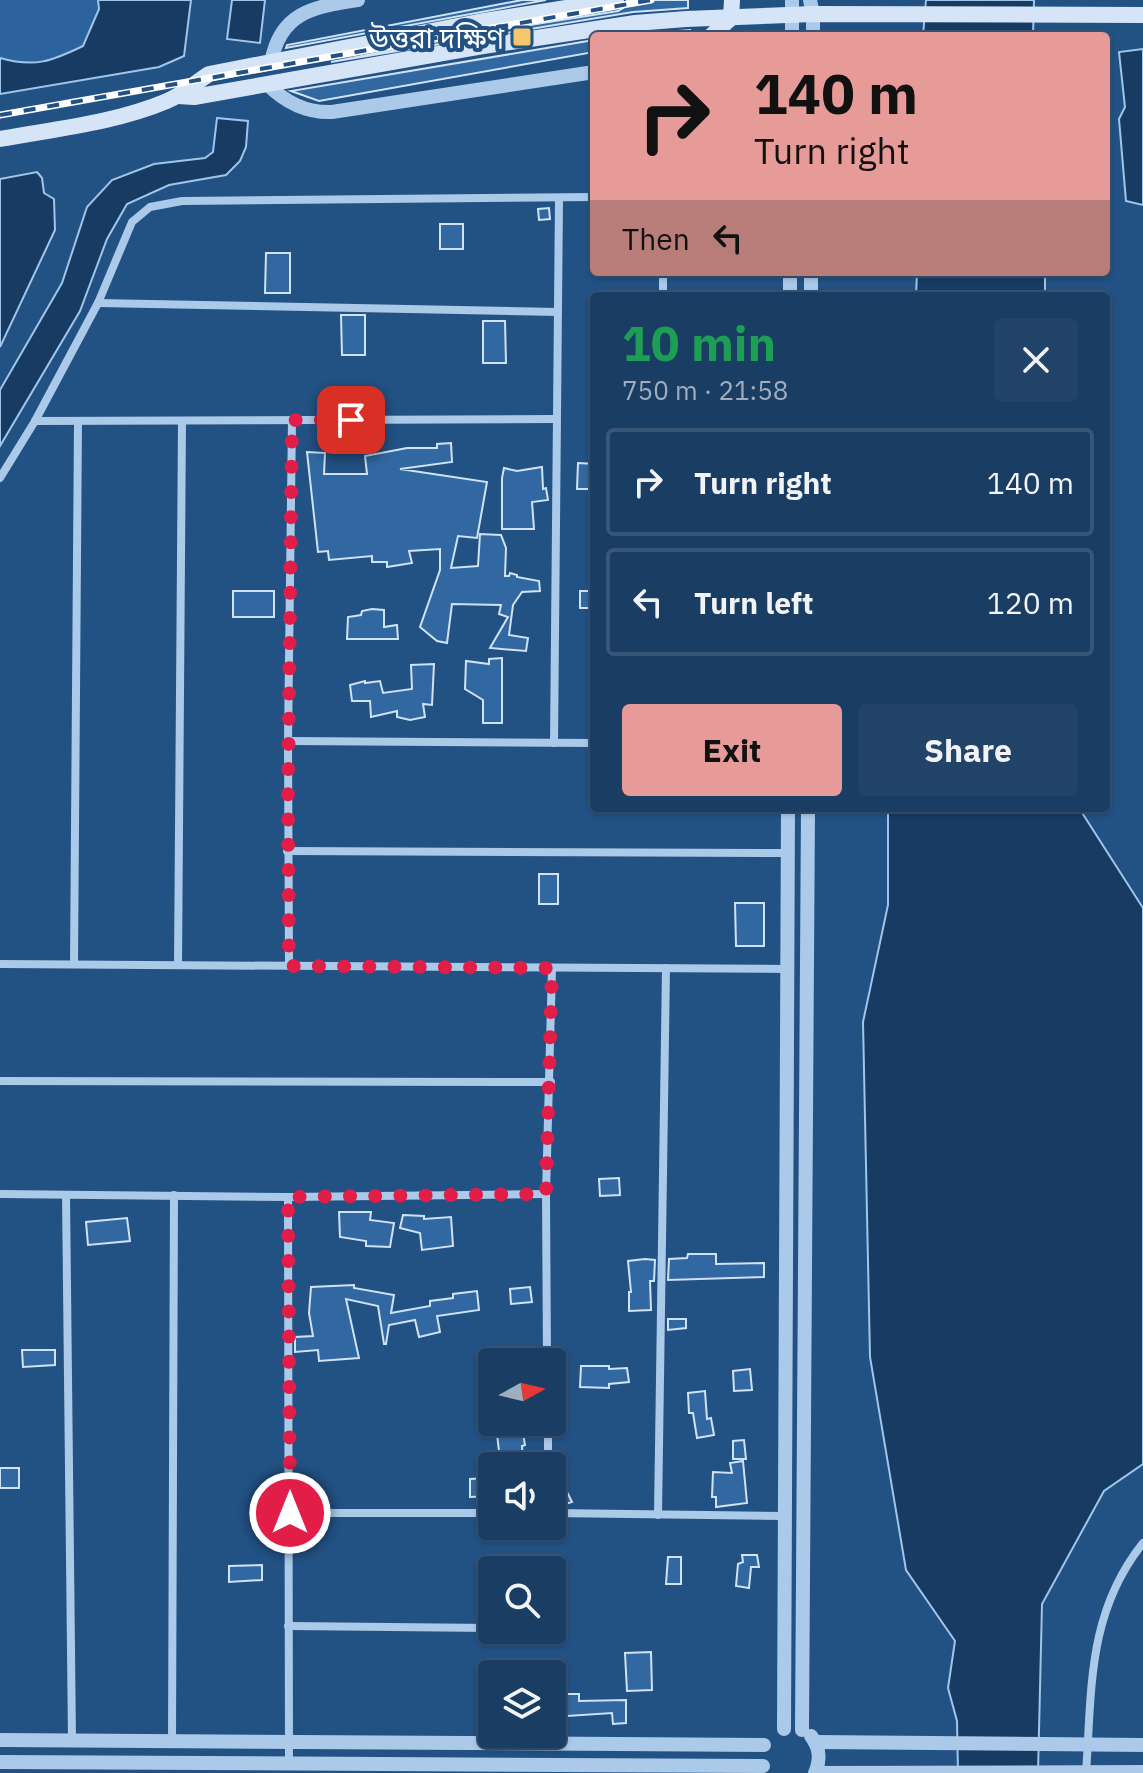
<!DOCTYPE html>
<meta charset="utf-8">
<style>
:root{--surface:#1a3d63;--page:#234469;--text:#f1f3f6;--muted:#9faebe;--line:#385678;--accent:#e69b98}
body{margin:0;font-family:"IBM Plex Sans","Noto Sans Bengali",sans-serif;background:var(--page);color:var(--text);height:100vh;display:flex;flex-direction:column;font-size:30px;white-space:nowrap}
*{box-sizing:border-box;margin:0}
p{font-size:26px;color:var(--muted)}
.icon{flex:none;width:44px;height:44px;fill:none;stroke:currentColor;stroke-width:2;stroke-linecap:round;stroke-linejoin:round}
.map{position:relative;flex:1;overflow:hidden}
.panel{position:absolute;left:590px;top:292px;width:520px;height:520px;display:flex;flex-direction:column;background:var(--surface);border-radius:8px;box-shadow:0 2px 6px #0004,0 0 0 2px var(--line)}
.panel>*{flex:none}
.banner{position:absolute;left:590px;top:32px;width:520px;height:244px;border-radius:8px;box-shadow:0 2px 6px #0004,0 0 0 2px var(--line);background:#e69b98;color:#111;overflow:hidden}
.needle{width:52px;rotate:82deg}
.buttons{position:absolute;left:478px;top:1348px;display:grid;gap:16px}
.buttons a{display:grid;place-items:center;width:88px;height:88px;border-radius:8px;background:var(--surface);box-shadow:0 2px 6px #0004,0 0 0 2px var(--line);font-size:40px}
.pin{position:absolute;display:grid;place-items:center;width:68px;height:68px;color:#fff;margin:-34px;border-radius:16px;box-shadow:0 4px 12px #0006}
.me{position:absolute;width:88px;margin:-44px;rotate:0deg;stroke-linejoin:round;filter:drop-shadow(0 0 6px #0008)}
.turn{display:flex;align-items:center;gap:28px;height:168px;padding:0 32px;font-size:36px}
.turn .icon{width:104px;height:104px;stroke-width:2.5}
.turn b{display:block;font-size:56px;line-height:68px}
.then{display:flex;align-items:center;height:76px;padding:0 32px;background:#0003;gap:16px;font-size:30px}
.round{display:grid;place-items:center;flex:none;width:84px;height:84px;border-radius:8px;background:var(--page)}
.headline{display:flex;align-items:center;justify-content:space-between;height:136px;padding:0 32px}
h1{font-size:48px;font-weight:700;line-height:60px;color:#1e9e55}
.button{display:flex;gap:16px;margin-top:auto;padding:16px 32px}
.button a{flex:1;height:92px;border-radius:8px;background:var(--accent);color:#111;font-size:32px;font-weight:700;line-height:92px;text-align:center}
.button a+a{background:var(--page);color:var(--text)}
ul{padding:0;list-style:none}
li{display:flex;align-items:center;gap:24px;height:108px;margin:0 16px 12px;padding:0 16px;border:4px solid var(--line);border-radius:8px}
li div{flex:1}
li b{display:block;font-size:30px}
li em{font-style:normal}
.map>svg:first-child{display:block}
.green{fill:#2c639c}
.water{fill:#183b64;stroke:#9fc5ea;stroke-width:2}
.building{fill:#3268a1;stroke:#cfe2f6;stroke-width:2}
.lines{fill:none;stroke-linecap:round;stroke-linejoin:round}
.minor{stroke:#abc9e8;stroke-width:8}
.tertiary{stroke:#abc9e8;stroke-width:14}
.secondary{stroke:#d5e5f7;stroke-width:16}
.rail-casing{stroke:#fff;stroke-width:7}
.rail{stroke:#225184;stroke-width:4;stroke-dasharray:12;stroke-linecap:butt}
.route{stroke:#e11d48;stroke-width:14;stroke-dasharray:0 25.2}
.poi-dot{fill:#f4c76d;stroke:#225184;stroke-width:3}
.labels{text-anchor:middle;dominant-baseline:central;stroke-width:8;stroke-linejoin:round;paint-order:stroke}
.poi-label{font-size:28px;fill:#fff;stroke:#225184;text-anchor:end}
</style>
<div class="map">
<svg width="1143" height="1773" viewBox="0 0 1143 1773">
<rect width="100%" height="100%" fill="#225184"/>
<path class="green" d="M0 0H98L99 9 83 46C52 61 35 69 0 58Z"/>
<g class="water">
<path d="M98 0H191L184 56 159 67 0 94V58C35 68 52 61 83 46L99 9Z"/>
<polygon points="232,0 265,0 260,43 227,39"/>
<polygon points="926,0 1034,0 1033,36 923,36"/>
<polygon points="1143,49 1143,205 1126,201 1119,119 1125,107 1119,52"/>
<polygon points="217,118 248,121 246,147 240,161 226,175 169,185 127,204 107,239 80,311 0,446 0,390 62,283 87,207 112,180 154,164 205,158 213,152"/>
<polygon points="37,172 42,178 44,193 54,199 55,230 0,347 0,179"/>
<polygon points="917,272 1045,272 1045,296 916,296"/>
<polygon points="888,808 1079,808 1143,908 1143,1464 1104,1491 1042,1604 1038,1773 958,1773 957,1721 948,1688 955,1641 906,1570 870,1357 863,1022 888,905"/>
</g>
<g class="building">
<polygon points="522,0 546,0 286,48 287,45"/>
<polygon points="627,0 688,0 688,8 633,12 331,62 480,33 618,11 623,8"/>
<polygon points="690,30 690,36 623,36 636,34"/>
<polygon points="594,40 594,52 319,101 291,91"/>
<polygon points="549,208 550,219 539,220 538,209"/>
<rect x="440" y="224" width="23" height="25"/>
<polygon points="266,253 290,253 290,293 265,293"/>
<polygon points="341,315 365,315 365,355 342,355"/>
<polygon points="483,321 505,321 506,363 483,363"/>
<polygon points="451,443 452,462 400,469 487,482 477,538 458,536 451,568 478,566 480,534 501,535 506,548 505,576 509,576 510,573 517,575 517,577 539,581 540,591 522,592 513,605 509,635 528,638 526,651 490,648 508,617 499,614 501,605 452,604 447,643 437,641 420,627 440,570 440,549 409,551 412,563 387,567 387,562 372,562 372,556 329,560 328,551 318,552 307,452 325,453 324,474 367,474 365,456 407,448 437,448 437,444"/>
<polygon points="578,463 594,464 594,489 577,489"/>
<polygon points="542,467 543,489 546,488 548,500 532,502 534,529 502,529 502,478 504,468 517,471"/>
<rect x="233" y="591" width="41" height="26"/>
<rect x="580" y="591" width="14" height="17"/>
<polygon points="372,609 384,610 384,627 397,625 398,639 347,639 348,617 361,615 362,611"/>
<polygon points="502,658 502,723 483,723 483,700 465,689 466,661 489,664 489,659"/>
<polygon points="434,664 432,705 423,704 425,717 410,720 397,717 397,711 371,717 370,701 352,701 350,685 365,681 365,683 380,681 383,693 412,689 411,665"/>
<rect x="539" y="874" width="19" height="30"/>
<polygon points="735,903 764,903 764,946 736,946"/>
<polygon points="619,1178 620,1195 600,1196 599,1179"/>
<polygon points="339,1212 371,1212 370,1220 394,1223 390,1247 366,1246 366,1241 340,1237"/>
<polygon points="403,1215 424,1216 424,1219 451,1217 453,1246 422,1250 420,1233 400,1228"/>
<polygon points="127,1218 130,1241 88,1245 86,1222"/>
<polygon points="688,1254 716,1254 716,1264 764,1263 764,1277 668,1280 669,1259 687,1258"/>
<polygon points="645,1259 655,1260 654,1281 650,1281 651,1310 629,1311 629,1292 631,1292 628,1261"/>
<polygon points="354,1285 354,1288 394,1295 391,1313 430,1306 430,1301 453,1298 453,1294 477,1291 479,1310 437,1316 440,1332 419,1337 415,1320 389,1325 386,1344 384,1344 378,1306 346,1299 359,1358 319,1361 318,1350 295,1352 295,1337 313,1336 309,1313 311,1287"/>
<polygon points="530,1287 532,1302 511,1304 510,1289"/>
<polygon points="668,1319 686,1319 686,1328 668,1330"/>
<polygon points="22,1350 55,1350 55,1365 23,1367"/>
<polygon points="581,1366 609,1366 609,1369 627,1368 629,1382 609,1384 609,1388 580,1387"/>
<polygon points="750,1369 752,1390 734,1391 733,1371"/>
<polygon points="705,1391 707,1419 711,1418 714,1435 697,1438 693,1413 689,1413 688,1393"/>
<polygon points="521,1422 525,1445 522,1446 523,1460 487,1464 487,1451 499,1451 496,1426"/>
<polygon points="744,1440 746,1459 733,1459 733,1441"/>
<polygon points="743,1461 747,1503 716,1507 716,1497 712,1497 713,1472 732,1473 730,1463"/>
<rect x="0" y="1468" width="19" height="20"/>
<polygon points="492,1478 492,1496 470,1497 470,1479"/>
<polygon points="567,1492 572,1502 559,1506 555,1497"/>
<polygon points="742,1555 757,1555 759,1567 751,1567 749,1588 736,1586 738,1564 743,1562"/>
<polygon points="668,1557 681,1557 681,1584 666,1584"/>
<polygon points="262,1565 262,1580 229,1582 229,1566"/>
<polygon points="651,1652 652,1690 627,1691 625,1653"/>
<polygon points="552,1694 579,1694 579,1701 626,1700 626,1723 613,1724 612,1713 552,1717"/>
</g>
<g class="lines">
<g class="minor">
<polyline points="663,296 663,272"/>
<polyline points="98,303 558,312"/>
<polyline points="35,421 556,419"/>
<polyline points="0,478 35,421 98,303 132,222 150,207 182,201 594,197"/>
<polyline points="288,741 594,743"/>
<polyline points="554,743 559,198"/>
<polyline points="287,851 788,853"/>
<polyline points="0,964 787,969"/>
<polyline points="74,964 78,421"/>
<polyline points="178,965 182,421"/>
<polyline points="289,966 288,741 292,420"/>
<polyline points="0,1081 551,1082"/>
<polyline points="0,1194 288,1197 546,1194"/>
<polyline points="66,1195 72,1741"/>
<polyline points="288,1197 289,1762"/>
<polyline points="547,1362 546,1194 552,968"/>
<polyline points="548,1422 548,1466"/>
<polyline points="290,1513 492,1513"/>
<polyline points="552,1513 785,1516"/>
<polyline points="658,1515 666,968"/>
<polyline points="288,1626 492,1628"/>
<polyline points="172,1742 174,1195"/>
<path d="M1086 1773C1092 1689 1087 1613 1143 1543"/>
</g>
<g class="tertiary">
<polyline points="792,0 792,36"/>
<polyline points="810,0 813,14 813,36"/>
<path d="M271 63C280 12 313 7 358 0"/>
<path d="M267 84C285 102 305 113 332 112L594 72"/>
<polyline points="790,296 790,272"/>
<polyline points="811,296 811,272"/>
<polyline points="784,1729 788,808"/>
<polyline points="802,1730 808,808"/>
<path d="M811 1736C820 1748 821 1759 815 1773"/>
<polyline points="0,1740 764,1745"/>
<polyline points="815,1742 1143,1745"/>
<polyline points="0,1762 763,1766"/>
<polyline points="816,1773 1143,1772"/>
</g>
<g class="secondary">
<polyline points="711,36 731,18 732,0"/>
<polyline points="178,96 194,97 477,47 635,23 686,19 813,14 1143,15"/>
<path d="M0 139C54 129 115 123 167 101 182 95 195 83 209 74L478 22 616 0"/>
</g>
<defs>
<polyline id="rail" points="0,115 651,0"/>
</defs>
<use href="#rail" class="rail-casing"/>
<use href="#rail" class="rail"/>
</g>
<g class="lines">
<polyline class="route" points="290,1513 288,1197 546,1194 552,968 289,966 288,796 292,420 351,420"/>
</g>
<rect class="poi-dot" x="512" y="27" width="20" height="20" rx="4"/>
<g class="labels">
<g class="poi-label">
<text x="504" y="37">উত্তরা দক্ষিণ</text>
</g>
</g>
</svg>
<div class="buttons">
<a><svg class="needle" viewBox="-14 -14 28 28"><path d="M0-13l5 13h-10z" fill="#e53935"/><path d="M0 13l5-13h-10z" fill="#9faebe"/></svg></a>
<a><svg class="icon" aria-label="sound" viewBox="0 0 24 24"><path d="M4 9h4l5-4v14l-5-4H4zM17 9q2 3 0 6"/></svg></a>
<a><svg class="icon" aria-label="search" viewBox="0 0 24 24"><circle cx="10" cy="10" r="6"/><path d="M15 15l6 6"/></svg></a>
<a><svg class="icon" aria-label="layers" viewBox="0 0 24 24"><path d="M12 4l9 5-9 5-9-5zM3 14l9 5 9-5"/></svg></a>
</div>
<div class="pin" style="left:351px;top:420px;background:#d93025"><svg class="icon" aria-label="arrive" viewBox="0 0 24 24"><path d="M6 21V4h12l-3 4 3 4H6"/></svg></div>
<svg class="me" style="left:290px;top:1513px" viewBox="-20 -20 40 40"><circle r="17" fill="#e11d48" stroke="#fff" stroke-width="3"/><path d="M0-11L8 9 0 5-8 9z" fill="#fff"/></svg>
<div class="banner">
<div class="turn"><svg class="icon" aria-label="right" viewBox="0 0 24 24"><path d="M7 20v-9h11M14 6l5 5-5 5"/></svg><div><b>140 m</b>Turn right</div></div>
<div class="then">Then<svg class="icon" aria-label="left" viewBox="0 0 24 24"><path d="M17 20v-9H6M10 6l-5 5 5 5"/></svg></div>
</div>
<section class="panel">
<div class="headline"><div><h1>10 min</h1><p>750 m · 21:58</p></div><a class="round"><svg class="icon" aria-label="close" viewBox="0 0 24 24"><path d="M6 6l12 12M18 6L6 18"/></svg></a></div>
<ul>
<li><svg class="icon" aria-label="right" viewBox="0 0 24 24"><path d="M7 20v-9h11M14 6l5 5-5 5"/></svg><div><b>Turn right</b></div><em>140 m</em></li>
<li><svg class="icon" aria-label="left" viewBox="0 0 24 24"><path d="M17 20v-9H6M10 6l-5 5 5 5"/></svg><div><b>Turn left</b></div><em>120 m</em></li>
</ul>
<div class="button"><a>Exit</a><a>Share</a></div>
</section>
</div>
